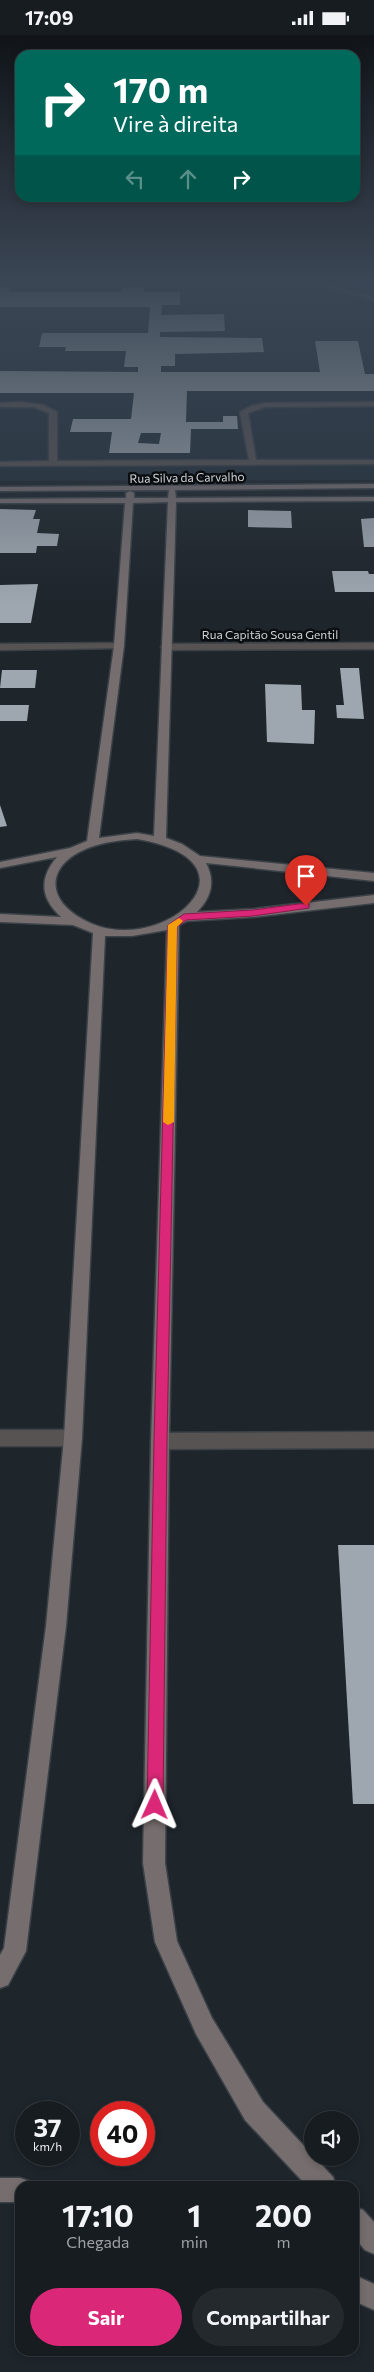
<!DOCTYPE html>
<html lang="pt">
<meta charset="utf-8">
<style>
:root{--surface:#161c20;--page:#23292d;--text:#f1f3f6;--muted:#9ea1a5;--line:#353a3e;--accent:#db2777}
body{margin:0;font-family:Commissioner,sans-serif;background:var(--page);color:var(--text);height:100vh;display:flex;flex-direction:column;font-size:19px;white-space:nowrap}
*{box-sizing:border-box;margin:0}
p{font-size:16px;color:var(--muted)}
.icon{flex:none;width:28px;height:28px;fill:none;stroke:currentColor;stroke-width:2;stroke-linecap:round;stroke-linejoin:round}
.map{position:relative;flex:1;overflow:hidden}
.panel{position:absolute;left:15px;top:2146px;width:344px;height:175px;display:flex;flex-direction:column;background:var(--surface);border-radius:15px;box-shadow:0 2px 8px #0003,0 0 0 1px var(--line)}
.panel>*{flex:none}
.top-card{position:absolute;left:15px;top:15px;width:345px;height:152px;border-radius:15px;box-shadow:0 2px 8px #0003,0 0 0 1px var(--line);background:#00695c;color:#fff;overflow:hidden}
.controls{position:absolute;left:304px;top:2076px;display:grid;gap:10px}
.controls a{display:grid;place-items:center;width:55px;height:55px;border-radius:50%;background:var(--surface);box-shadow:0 2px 8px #0003,0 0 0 1px var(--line);font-size:25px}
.speed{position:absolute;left:15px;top:2066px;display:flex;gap:10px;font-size:25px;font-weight:700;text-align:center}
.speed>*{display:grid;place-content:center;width:65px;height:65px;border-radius:50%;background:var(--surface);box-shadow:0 2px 8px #0003,0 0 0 1px var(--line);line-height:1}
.speed small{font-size:12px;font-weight:400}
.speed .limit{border:8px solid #d22;background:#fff;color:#111}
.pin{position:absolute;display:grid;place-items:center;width:42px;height:42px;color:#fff;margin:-51px -21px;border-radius:50% 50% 50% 0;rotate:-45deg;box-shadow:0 0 5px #0007}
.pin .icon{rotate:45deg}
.me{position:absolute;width:55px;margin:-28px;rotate:1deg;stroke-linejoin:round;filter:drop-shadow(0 0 4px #0008)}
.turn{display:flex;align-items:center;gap:18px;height:105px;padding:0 15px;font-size:22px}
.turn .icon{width:65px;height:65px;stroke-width:2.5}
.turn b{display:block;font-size:35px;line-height:42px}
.lanes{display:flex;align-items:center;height:48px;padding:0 15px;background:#0003;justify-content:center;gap:25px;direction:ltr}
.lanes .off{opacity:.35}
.eta{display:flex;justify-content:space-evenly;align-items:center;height:85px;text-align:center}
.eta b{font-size:30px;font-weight:700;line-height:35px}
.primary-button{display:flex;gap:10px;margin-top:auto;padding:10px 15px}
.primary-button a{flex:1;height:58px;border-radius:30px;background:var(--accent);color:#fff;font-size:20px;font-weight:700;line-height:58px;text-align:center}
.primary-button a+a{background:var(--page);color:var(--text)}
.status{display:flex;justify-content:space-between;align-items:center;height:35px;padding:0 25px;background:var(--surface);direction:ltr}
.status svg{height:14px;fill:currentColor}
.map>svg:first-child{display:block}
.built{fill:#232f3a}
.green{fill:#14466b}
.building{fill:#9ea7af;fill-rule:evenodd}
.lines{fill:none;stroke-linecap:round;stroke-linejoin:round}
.lane-casing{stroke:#3a4147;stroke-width:3}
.street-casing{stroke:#3a4147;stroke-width:3}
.secondary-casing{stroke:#3a4147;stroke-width:3}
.lane{fill:#585353;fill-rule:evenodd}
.street{fill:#585353;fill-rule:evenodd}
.secondary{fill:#756d6e;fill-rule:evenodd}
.route{fill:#db2777;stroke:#8e194d}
.slow{fill:#f59e0b}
.labels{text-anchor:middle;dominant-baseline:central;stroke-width:5;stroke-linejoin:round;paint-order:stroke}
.far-street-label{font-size:12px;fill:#cfd3d7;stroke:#0b0e11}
</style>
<div class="status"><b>17:09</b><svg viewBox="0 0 49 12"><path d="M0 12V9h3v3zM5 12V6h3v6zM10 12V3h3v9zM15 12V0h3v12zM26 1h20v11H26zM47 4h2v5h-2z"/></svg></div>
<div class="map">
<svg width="374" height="2337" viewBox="0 0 374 2337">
<rect width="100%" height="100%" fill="#1e252b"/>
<polygon class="built" points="0,243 302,243 374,264 374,445 0,446"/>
<polygon class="green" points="302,243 374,243 374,254"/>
<g class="building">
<path d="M0 252H11L10 257H122V252H144V257H180V270H162L161 280 224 279 225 296 160 297V302L262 303 264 317 175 319V331H161V337H320L315 306H358L365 339H374V356H187L186 387H223V381H237L238 394H191L190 418H109L112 397H70L73 384H131L134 358H0V336L138 337V332H124L126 316H65L66 312H39L42 298H148L150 272H0ZM141 398H161L159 409 138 408Z"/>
<polygon points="0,474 36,475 33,484 40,484 37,498 59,499 57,511 37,511 36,518 0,518"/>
<polygon points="248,475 291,476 292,493 248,492"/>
<polygon points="374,483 374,512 364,512 361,484"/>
<polygon points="332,536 368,536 369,539 374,539 374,557 335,557"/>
<polygon points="38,549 31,588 0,588 0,550"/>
<polygon points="340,633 359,633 364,684 337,683 336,670 344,670"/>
<polygon points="2,635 37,635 35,653 0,653"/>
<polygon points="265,649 301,650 302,675 315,675 314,709 267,707"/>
<polygon points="0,670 29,670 27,686 0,686"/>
<polygon points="0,770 7,791 0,792"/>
<polygon points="338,1510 374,1510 374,1769 353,1769"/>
</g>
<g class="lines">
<defs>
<g id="lane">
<polygon points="308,243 374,262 374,266 315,249 0,250 0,246 305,245"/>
<polygon points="20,367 43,370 57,377 57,426 249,425 240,377 251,371 265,368 374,367 374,371 265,372 248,378 256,425 374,425 374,429 0,431 0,427 49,426 49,378 34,372 0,372 0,368"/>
</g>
<g id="street">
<polygon points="119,608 124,611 122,613 0,615 0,609"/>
<polygon points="374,608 374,614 166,615 161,612 166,609"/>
<polygon points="0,1395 73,1395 79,1397 82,1403 79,1409 73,1411 0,1411"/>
<polygon points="374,1397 374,1413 160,1414 154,1412 151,1406 154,1400 160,1398"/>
</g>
<g id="secondary">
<path d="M374 449V453L175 455 176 463 374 462V466L176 467 166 803 182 809 200 821 374 838V846L206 828C216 847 211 863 197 877L253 874 374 860V868L253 882 187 886 179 890 169 1406 165 1828 177 1906 212 1983 263 2067 333 2142 336 2151H307L245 2085 196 1999 155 1907 143 1828 151 1406 167 895 132 901H105L82 1403 66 1591 26 1916 8 1950 0 1953V1920L4 1913 46 1591 64 1403 93 898 73 890 0 887V879L61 882C40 863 39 843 57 822L0 833V827L70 813 87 806 114 611 125 468H0V464L126 463V458L130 456 134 458V463H168L169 455 0 456V452ZM168 467 154 801 137 798 99 803 124 611 133 468ZM137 804C270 827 162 925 86 886 45 866 45 830 88 813 104 807 120 805 137 804Z"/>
<polygon points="0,2143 20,2143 29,2146 31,2151 20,2151 20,2167 0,2167"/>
<polygon points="354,2172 363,2175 374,2187 374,2219 365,2215 354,2202"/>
<polygon points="354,2240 374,2249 374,2275 354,2266"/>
</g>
</defs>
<use href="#lane" class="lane-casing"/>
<use href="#street" class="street-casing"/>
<use href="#secondary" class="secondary-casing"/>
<use href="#lane" class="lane"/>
<use href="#street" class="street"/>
<use href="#secondary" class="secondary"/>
</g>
<linearGradient id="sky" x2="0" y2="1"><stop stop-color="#101418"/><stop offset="0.43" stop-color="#3b4655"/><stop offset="1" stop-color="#3b4655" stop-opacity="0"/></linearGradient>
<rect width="374" height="570" fill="url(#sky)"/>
<polygon class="route" points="306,868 309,869 309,873 253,881 186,885 177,892 167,1406 163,1770 161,1776 155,1778 149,1776 147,1770 154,1406 168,890 184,879 253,875"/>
<polygon class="slow" points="179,883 183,886 177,892 174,1087 168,1090 163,1087 168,890"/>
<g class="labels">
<g class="far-street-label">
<text transform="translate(187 442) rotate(-1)">Rua Silva da Carvalho</text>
<text x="270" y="599">Rua Capitão Sousa Gentil</text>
</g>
</g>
</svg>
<div class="controls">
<a><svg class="icon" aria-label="sound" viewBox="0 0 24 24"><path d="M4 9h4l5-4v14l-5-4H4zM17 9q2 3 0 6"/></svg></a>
</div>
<div class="speed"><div>37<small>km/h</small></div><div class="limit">40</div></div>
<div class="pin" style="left:306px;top:871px;background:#d93025"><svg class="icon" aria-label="arrive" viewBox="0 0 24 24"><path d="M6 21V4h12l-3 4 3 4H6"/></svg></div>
<svg class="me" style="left:155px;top:1770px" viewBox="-20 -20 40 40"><path d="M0-17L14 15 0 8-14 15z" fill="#db2777" stroke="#fff" stroke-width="4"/></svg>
<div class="top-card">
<div class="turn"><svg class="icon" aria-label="right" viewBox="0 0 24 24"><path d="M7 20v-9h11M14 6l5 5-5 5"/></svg><div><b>170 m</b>Vire à direita</div></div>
<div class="lanes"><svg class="icon off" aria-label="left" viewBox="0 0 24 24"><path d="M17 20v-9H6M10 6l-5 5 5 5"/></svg><svg class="icon off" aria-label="ahead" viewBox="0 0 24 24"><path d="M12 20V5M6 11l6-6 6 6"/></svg><svg class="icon" aria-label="right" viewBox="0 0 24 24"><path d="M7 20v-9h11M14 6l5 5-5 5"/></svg></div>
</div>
<section class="panel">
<div class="eta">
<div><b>17:10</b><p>Chegada</p></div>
<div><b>1</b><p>min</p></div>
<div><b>200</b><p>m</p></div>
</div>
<div class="primary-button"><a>Sair</a><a>Compartilhar</a></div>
</section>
</div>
